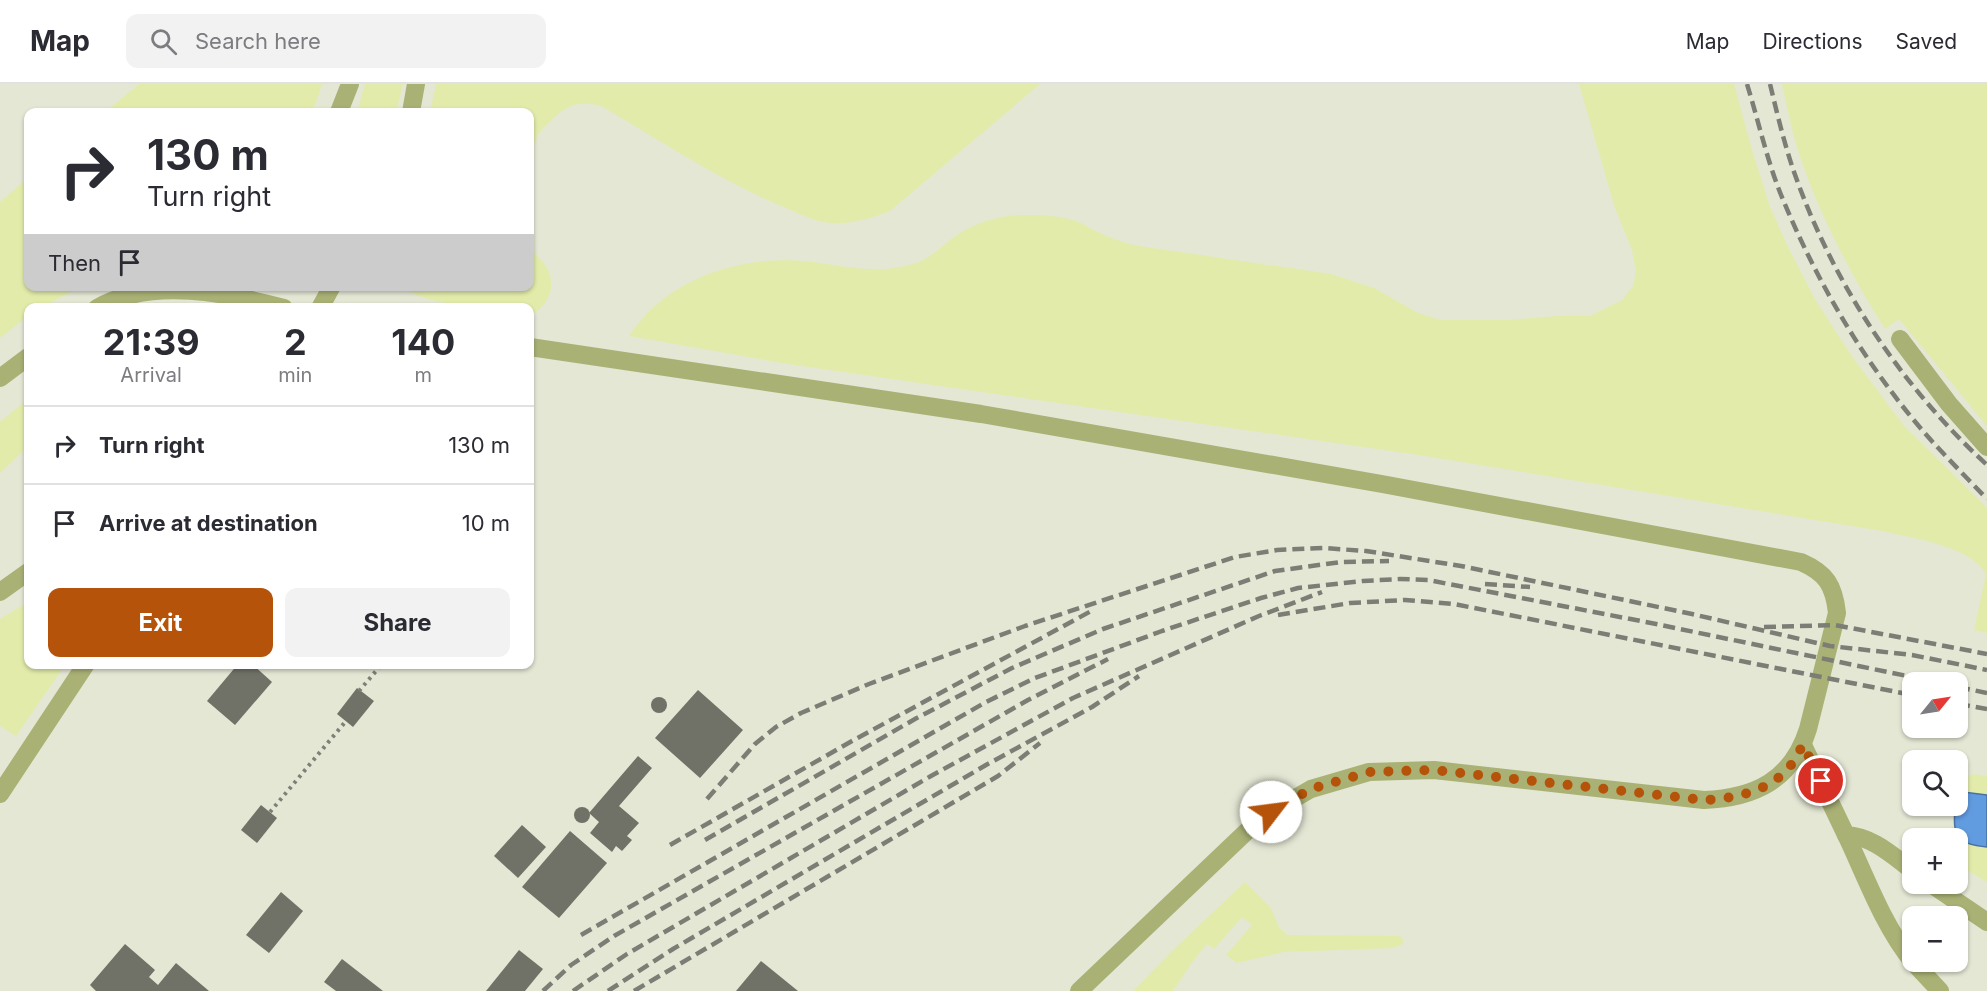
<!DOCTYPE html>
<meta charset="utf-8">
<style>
:root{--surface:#fff;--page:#f2f2f3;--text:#2b2b33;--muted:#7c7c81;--line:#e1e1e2;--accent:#b45309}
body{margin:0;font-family:Inter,sans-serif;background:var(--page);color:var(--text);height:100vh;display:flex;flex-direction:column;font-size:22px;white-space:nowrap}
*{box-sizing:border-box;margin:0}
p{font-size:20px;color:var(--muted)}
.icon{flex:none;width:33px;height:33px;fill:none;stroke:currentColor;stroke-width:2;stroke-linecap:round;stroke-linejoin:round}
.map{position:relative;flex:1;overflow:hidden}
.side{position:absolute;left:24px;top:219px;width:510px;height:366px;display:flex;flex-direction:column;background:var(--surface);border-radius:12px;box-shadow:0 2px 4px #0004}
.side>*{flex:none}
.hud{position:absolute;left:24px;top:24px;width:510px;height:183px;border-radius:12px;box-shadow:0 2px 4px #0004;background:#fff;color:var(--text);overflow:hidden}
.needle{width:39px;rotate:60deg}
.tools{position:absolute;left:1902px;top:588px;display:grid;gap:12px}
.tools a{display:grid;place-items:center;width:66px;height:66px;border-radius:12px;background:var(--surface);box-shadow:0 2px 4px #0004;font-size:30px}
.pin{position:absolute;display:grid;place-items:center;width:51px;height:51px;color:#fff;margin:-26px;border:3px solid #fff;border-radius:50%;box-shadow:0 2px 6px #0007}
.me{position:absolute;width:66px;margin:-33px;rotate:60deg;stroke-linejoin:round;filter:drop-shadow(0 0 4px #0008)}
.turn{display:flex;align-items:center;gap:21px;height:126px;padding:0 24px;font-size:27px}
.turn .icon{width:78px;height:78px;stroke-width:2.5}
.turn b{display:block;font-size:42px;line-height:51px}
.then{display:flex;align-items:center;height:57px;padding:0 24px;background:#0003;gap:12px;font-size:22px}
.eta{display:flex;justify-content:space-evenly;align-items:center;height:102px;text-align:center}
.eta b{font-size:36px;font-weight:700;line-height:42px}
.action{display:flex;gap:12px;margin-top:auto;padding:12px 24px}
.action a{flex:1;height:69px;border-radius:12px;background:var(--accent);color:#fff;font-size:24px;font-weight:700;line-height:69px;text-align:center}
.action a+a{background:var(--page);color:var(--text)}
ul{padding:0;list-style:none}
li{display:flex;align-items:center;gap:18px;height:78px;padding:0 24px;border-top:2px solid var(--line)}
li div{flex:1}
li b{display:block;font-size:22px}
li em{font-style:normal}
header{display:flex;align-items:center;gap:36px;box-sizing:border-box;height:84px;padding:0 30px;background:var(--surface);border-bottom:2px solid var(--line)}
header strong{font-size:28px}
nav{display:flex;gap:33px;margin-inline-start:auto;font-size:21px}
.search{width:420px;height:54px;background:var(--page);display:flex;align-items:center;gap:15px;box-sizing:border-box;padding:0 21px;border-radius:12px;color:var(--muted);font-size:22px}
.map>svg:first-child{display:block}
.built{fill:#e4e7d4;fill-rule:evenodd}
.green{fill:#e3ebab}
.water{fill:#619be0;stroke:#4972a1;stroke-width:1.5}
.building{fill:#707167}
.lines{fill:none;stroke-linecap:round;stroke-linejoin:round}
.path{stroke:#7e7f77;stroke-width:4;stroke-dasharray:3 4.5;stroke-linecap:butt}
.service{stroke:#aab175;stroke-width:18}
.rail{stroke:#7c7d75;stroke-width:4.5;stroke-dasharray:12 6;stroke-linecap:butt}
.route{stroke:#b45309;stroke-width:10;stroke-dasharray:0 18}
</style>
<header>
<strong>Map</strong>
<div class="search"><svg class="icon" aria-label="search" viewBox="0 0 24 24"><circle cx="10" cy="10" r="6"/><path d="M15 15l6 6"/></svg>Search here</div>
<nav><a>Map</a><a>Directions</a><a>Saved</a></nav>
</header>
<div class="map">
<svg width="1987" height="907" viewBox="0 0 1987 907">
<rect width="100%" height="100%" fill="#f1f3e7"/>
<path class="built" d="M0 0H1987V907H0ZM28 28H530V202H28ZM28 224H530V580H28ZM1912 598H1958V644H1912ZM1912 676H1958V722H1912ZM1912 754H1958V800H1912ZM1912 832H1958V878H1912Z"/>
<g class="green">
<polygon points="139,0 322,0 316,19 311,28 105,28"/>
<polygon points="365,0 403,0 396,28 357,28"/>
<path d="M436 0H1040L890 127C870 135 845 142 823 138 809 135 794 127 781 122 719 96 658 55 601 22 584 17 571 19 557 31 551 37 543 43 538 51 528 70 531 105 530 126V28H430Z"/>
<path d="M1579 0H1734L1752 66 1770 123 1789 165 1816 217 1853 274 1904 342 1987 424V549L1974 546 1986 490C1971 462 1912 454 1882 447L1425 372 788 280 629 252C667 193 745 169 813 178 850 183 878 191 916 179 930 174 939 165 950 156 972 138 1002 130 1031 131 1045 131 1062 132 1076 137 1083 139 1089 144 1096 147 1110 154 1124 159 1139 162L1331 190 1374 204 1418 229 1441 236H1507L1557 232H1590L1622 216 1633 202 1636 188 1632 166 1615 124Z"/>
<path d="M1782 0H1987V342L1899 235 1885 245C1853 194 1823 138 1803 81 1793 54 1788 27 1782 0Z"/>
<polygon points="28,94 28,202 81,203 42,223 28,224 28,232 0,254 0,118"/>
<path d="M530 163C533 168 538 172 542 177 559 197 551 220 530 232V224C497 224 428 224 403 203L530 202Z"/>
<polygon points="28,315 28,362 0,389 0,338"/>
<polygon points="28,518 28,580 65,581 16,652 0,642 0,535"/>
<path d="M1973 690 1987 692V711L1963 708 1958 712C1960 701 1962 695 1973 690Z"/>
<polygon points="1954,739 1954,746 1964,759 1987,763 1987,798 1958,781 1958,754 1948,754"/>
<polygon points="1245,798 1271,824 1279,843 1287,851 1400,852 1403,856 1403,860 1393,864 1284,868 1237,879 1226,871 1252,841 1242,833 1214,865 1207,860 1193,877 1173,907 1133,907 1173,866"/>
</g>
<path class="water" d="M1963 708 1987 711V763C1955 760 1953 752 1955 722H1958V712Z"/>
<g class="building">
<polygon points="238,580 252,580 272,598 235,641 207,617"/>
<polygon points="357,604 374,617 353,643 337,630"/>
<polygon points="698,606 743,646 700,694 655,654"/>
<circle cx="659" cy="621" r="8"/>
<polygon points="638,672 652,684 619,722 639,739 627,752 632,756 622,767 616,762 612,768 590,749 599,738 589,729"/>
<polygon points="261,721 277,734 257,759 241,746"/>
<circle cx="582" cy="731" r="8"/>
<polygon points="522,741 546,763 518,794 494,772"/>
<polygon points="570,747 607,779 559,834 522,803"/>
<polygon points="281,808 303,827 269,869 246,851"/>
<polygon points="1958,849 1964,854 1958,863"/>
<polygon points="125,860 155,886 149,893 158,901 176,879 209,907 96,907 90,901"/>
<polygon points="519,866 543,885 525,907 486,907"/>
<polygon points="342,875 383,907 336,907 324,898"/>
<polygon points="761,877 798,907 736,907"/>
</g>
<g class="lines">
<g class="path">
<polyline points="359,607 382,580"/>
<polyline points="270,728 346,637"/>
</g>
<g class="service">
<polyline points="339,28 350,0"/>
<polyline points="411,28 416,0"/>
<path d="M97 224C151 193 228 209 284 224"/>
<polyline points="320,224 332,202"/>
<polyline points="1900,255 1949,320 1987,363"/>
<path d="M530 263 981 330 1382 400 1801 478C1826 489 1834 501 1837 529L1808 645C1792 696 1755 714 1704 716L1434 686 1369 688 1311 705 1271 728 1246 748 1079 907"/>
<polyline points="0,294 28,273"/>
<polyline points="0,508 28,488"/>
<path d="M1803 661 1846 751C1872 752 1893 772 1912 786"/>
<polyline points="0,710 86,580"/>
<path d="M1846 751C1866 793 1883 841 1912 877"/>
<polyline points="1931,800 1987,838"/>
<polyline points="1913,878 1940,907"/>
</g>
<g class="rail">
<path d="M1747 0C1759 39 1768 81 1784 118 1820 204 1868 285 1930 355 1948 375 1968 395 1987 415"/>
<path d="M1770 0C1777 29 1784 59 1794 88 1833 199 1900 301 1987 381"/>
<polyline points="1485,500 1530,503"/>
<polyline points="1278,531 1350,519 1405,516 1454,520 1912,611"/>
<polyline points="1764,543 1835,541 1987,570"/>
<polyline points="1958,603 1987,609"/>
<polyline points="1958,620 1987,625"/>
<polyline points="707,715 755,660 776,643 801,629 869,600 1025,542 1235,473 1277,466 1323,464 1366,467 1461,482 1692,530 1830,562 1912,571 1987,586"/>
<polyline points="705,756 915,635 1012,584 1103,545 1275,487 1341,478 1389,477"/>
<polyline points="670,761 852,657 1093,526"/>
<polyline points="581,851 986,618 1035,594 1162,547 1261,514 1298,504 1363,497 1400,495 1428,496 1651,539 1936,598"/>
<polyline points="543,907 571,881 614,852 1028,616 1108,575"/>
<polyline points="573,907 627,870 931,692 1073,614 1259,532 1322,508"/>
<polyline points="608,907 673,865 986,681 1092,623 1139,592"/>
<polyline points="634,907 998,692 1040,659"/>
</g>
</g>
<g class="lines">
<path class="route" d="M1271 728 1311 705 1369 688 1434 686 1704 716C1733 715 1772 707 1791 681 1796 675 1799 667 1803 661L1821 697"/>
</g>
</svg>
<div class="tools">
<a><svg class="needle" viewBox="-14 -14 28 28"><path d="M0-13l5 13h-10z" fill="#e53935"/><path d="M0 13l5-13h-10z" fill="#7c7c81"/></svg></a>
<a><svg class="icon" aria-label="search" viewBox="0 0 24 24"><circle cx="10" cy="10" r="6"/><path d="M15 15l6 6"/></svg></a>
<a>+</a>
<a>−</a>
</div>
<div class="pin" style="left:1821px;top:697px;background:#d93025"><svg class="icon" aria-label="arrive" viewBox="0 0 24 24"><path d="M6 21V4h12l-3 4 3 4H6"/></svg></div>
<svg class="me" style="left:1271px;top:728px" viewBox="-20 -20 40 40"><circle r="19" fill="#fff"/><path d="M0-13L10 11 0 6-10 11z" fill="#b45309"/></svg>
<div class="hud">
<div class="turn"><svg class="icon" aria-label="right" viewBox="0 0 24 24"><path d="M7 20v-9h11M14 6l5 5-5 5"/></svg><div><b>130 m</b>Turn right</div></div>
<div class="then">Then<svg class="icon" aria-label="arrive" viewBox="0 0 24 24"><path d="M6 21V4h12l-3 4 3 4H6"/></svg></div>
</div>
<section class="side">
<div class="eta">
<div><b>21:39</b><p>Arrival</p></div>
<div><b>2</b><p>min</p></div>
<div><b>140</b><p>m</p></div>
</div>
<ul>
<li><svg class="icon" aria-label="right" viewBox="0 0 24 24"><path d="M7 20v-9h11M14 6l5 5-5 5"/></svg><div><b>Turn right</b></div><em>130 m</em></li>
<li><svg class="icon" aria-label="arrive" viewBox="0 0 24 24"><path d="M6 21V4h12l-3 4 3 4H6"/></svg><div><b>Arrive at destination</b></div><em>10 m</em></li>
</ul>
<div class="action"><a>Exit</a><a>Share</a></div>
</section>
</div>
